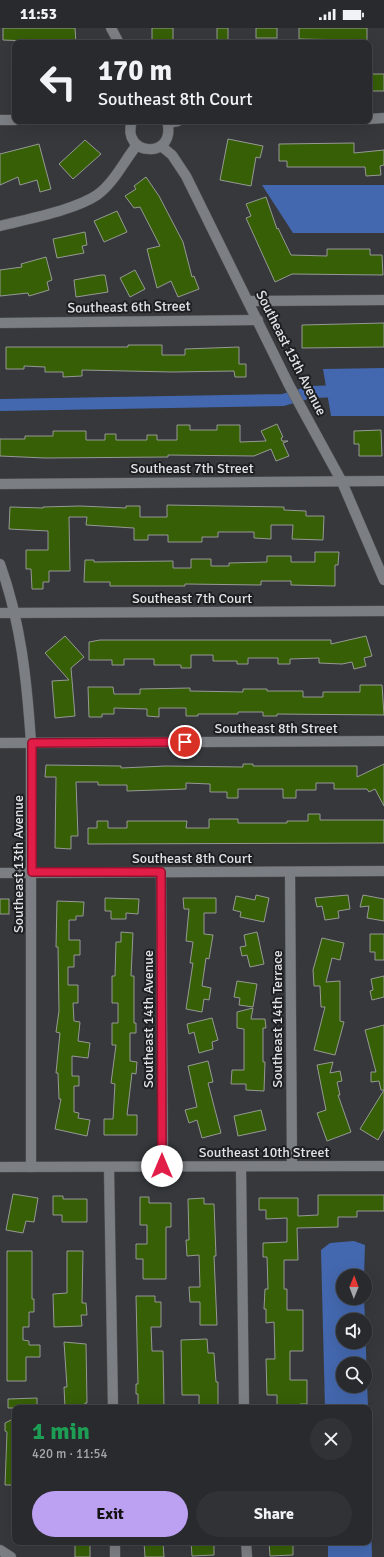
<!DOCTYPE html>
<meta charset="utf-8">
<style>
:root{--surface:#282a2d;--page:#303235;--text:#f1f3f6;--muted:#a5a7aa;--line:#444649;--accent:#bca0f2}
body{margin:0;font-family:Signika,sans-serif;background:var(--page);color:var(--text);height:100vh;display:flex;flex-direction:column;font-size:15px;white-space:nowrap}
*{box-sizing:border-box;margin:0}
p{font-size:13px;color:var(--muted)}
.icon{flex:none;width:22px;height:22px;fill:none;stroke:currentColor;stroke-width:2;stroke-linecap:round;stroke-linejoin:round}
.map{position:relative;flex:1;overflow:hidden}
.side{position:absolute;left:12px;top:1377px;width:360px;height:140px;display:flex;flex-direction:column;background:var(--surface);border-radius:8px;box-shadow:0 4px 16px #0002,0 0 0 1px var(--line)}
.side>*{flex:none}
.top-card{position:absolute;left:12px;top:12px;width:360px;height:84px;border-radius:8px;box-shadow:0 4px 16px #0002,0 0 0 1px var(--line);background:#282a2d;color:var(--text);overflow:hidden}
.needle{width:26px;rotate:1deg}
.tools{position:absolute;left:336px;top:1241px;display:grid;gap:8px}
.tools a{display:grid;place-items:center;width:36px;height:36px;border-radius:50%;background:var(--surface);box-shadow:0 4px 16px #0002,0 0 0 1px var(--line);font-size:20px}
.pin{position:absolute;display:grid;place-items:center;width:34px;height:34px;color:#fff;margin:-17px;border:2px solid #fff;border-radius:50%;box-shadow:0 1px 4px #0007}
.me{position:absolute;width:44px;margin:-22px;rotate:0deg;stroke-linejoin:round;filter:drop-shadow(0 0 3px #0008)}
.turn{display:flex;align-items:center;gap:14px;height:84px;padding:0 20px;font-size:18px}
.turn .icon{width:52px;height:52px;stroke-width:2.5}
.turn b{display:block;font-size:28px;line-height:34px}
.round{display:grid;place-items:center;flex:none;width:42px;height:42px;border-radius:21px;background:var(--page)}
.headline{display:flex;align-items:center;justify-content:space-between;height:68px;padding:0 20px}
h1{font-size:24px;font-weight:700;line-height:30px;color:#1e9e55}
.action{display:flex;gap:8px;margin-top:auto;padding:8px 20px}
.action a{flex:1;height:46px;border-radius:24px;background:var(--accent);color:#111;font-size:16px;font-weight:700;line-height:46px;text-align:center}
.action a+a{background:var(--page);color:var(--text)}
.status{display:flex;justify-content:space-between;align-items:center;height:28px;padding:0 20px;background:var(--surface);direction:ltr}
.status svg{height:11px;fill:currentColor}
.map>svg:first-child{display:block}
.water{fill:#4468af;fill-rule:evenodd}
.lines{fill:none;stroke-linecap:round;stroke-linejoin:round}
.canal{stroke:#4468af;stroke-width:12}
.building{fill:#365f06;stroke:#969994}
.minor-casing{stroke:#545659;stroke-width:11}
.minor{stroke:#7b7e83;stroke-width:10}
.route-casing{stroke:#92132f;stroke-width:10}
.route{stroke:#e11d48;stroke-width:7}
.labels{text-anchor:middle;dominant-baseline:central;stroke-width:4;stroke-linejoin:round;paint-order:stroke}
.street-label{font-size:14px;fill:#e1e2e5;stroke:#1e1f21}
</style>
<div class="status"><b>11:53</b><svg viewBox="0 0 49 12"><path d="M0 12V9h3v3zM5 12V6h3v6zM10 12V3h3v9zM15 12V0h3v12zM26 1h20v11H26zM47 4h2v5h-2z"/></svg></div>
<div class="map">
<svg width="384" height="1529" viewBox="0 0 384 1529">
<rect width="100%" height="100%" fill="#36383c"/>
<g class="water">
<polygon points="262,157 384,157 384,205 293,205"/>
<polygon points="384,340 384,388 331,388 323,341"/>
<path d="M354 1213 365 1217 364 1248H343V1270H364L365 1292H343V1314H365V1295L368 1380H325L321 1222 330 1215ZM343 1336H365V1358H343Z"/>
<polygon points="369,1428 372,1529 328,1529 328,1514 369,1514"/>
</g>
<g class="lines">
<polyline class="canal" points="0,377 283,372 311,364 341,363"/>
</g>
<g class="building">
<polygon points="3,0 75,0 76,15 3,12"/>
<rect x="152" y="0" width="21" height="14"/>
<rect x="217" y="0" width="11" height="14"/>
<rect x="256" y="0" width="21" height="10"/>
<polygon points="299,0 367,0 367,15 354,15 354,12 299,11"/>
<rect x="369" y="46" width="15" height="17"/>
<polygon points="228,111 263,118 260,130 256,129 251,158 220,152"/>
<polygon points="85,112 101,126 73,151 59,136"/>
<polygon points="354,115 354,125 384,122 384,137 380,138 381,147 366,148 365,139 287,139 287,133 279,133 279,116"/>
<polygon points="39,116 51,161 40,164 37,152 20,157 18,149 0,157 0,126"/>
<polygon points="146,149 159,168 183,214 192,249 194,248 199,261 178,269 171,253 157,260 147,221 160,218 140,179 134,180 125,168 136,161 134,158"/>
<polygon points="266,169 277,201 278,200 291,227 327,228 327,221 370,221 370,227 382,227 383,247 292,246 275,254 246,190 251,188 246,176"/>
<polygon points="117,183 127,204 104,214 94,193"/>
<polygon points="85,204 87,217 82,218 84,225 57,230 53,211"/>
<polygon points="46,229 52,252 47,254 49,262 29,268 28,265 0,268 0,242 22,239 21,236"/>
<polygon points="135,242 145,261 130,269 120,250"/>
<polygon points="101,247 105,247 108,264 76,269 74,252"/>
<polygon points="384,295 384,319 302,320 302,297"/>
<polygon points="128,317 162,317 162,327 185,327 185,321 239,319 239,336 246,336 246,349 235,349 234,343 172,344 82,342 82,348 63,349 63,344 45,344 45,339 24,338 24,341 6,341 6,319 128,319"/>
<polygon points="277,396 283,409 281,410 282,413 288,413 283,415 289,428 276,433 271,421 254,428 168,427 168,429 45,430 0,428 0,411 25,411 25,408 53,408 53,403 86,403 86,412 105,412 105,406 116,406 116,412 147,412 147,407 157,407 157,412 177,412 177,397 190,397 190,402 217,402 217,397 240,397 240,414 266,413 261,403"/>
<polygon points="381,402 382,428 359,428 359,416 354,416 354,403"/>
<polygon points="167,477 284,479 284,482 306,483 306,488 324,488 323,512 292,511 293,497 271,497 271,511 254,510 254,504 218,504 218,509 202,509 202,514 168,514 168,507 148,507 148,512 134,512 134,500 86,497 87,489 69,489 70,543 49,543 49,554 43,554 43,561 32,561 31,541 26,541 26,522 48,522 48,503 9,501 10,479 43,480 43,479 80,478 126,480 126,478 140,478 140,489 167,489"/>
<polygon points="315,524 339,524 338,537 335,537 335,558 291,557 291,553 261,553 261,557 185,556 185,558 110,558 110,554 84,554 85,532 94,532 94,534 173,533 173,540 191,540 191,531 211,531 211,538 229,538 229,535 267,534 267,528 291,528 291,534 315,534"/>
<polygon points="65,608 84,629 71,640 75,688 55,690 52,653 69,652 45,625"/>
<polygon points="366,608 372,628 364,630 366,638 354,641 352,634 342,636 319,635 319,630 290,631 290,636 278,636 278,630 248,630 248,636 237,636 237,633 213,633 213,627 191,627 191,640 181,640 181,637 154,637 154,631 124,631 124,637 112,637 112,632 89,632 89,614 100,612 331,612 331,616"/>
<polygon points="360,657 382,657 384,687 277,686 277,688 263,688 263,684 238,684 238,686 198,686 198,688 186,688 186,680 159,680 159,689 147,688 147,681 114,680 114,686 102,686 102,689 89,689 88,659 113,659 114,666 140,666 140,661 190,660 190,663 243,664 243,661 267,661 267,663 303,663 303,669 323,669 323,664 360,664"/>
<polygon points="243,736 253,736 253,738 357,738 357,749 384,736 384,778 375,761 369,764 367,761 334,761 334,755 316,755 316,762 296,762 296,770 283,770 283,761 238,761 238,770 227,770 227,764 210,764 210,756 186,755 186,761 127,763 127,757 98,757 98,754 76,754 78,808 71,808 71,821 55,820 56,749 45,749 46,737 121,738 121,740 166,738 243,739"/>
<polygon points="308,786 320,786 320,792 384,792 384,815 88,816 88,800 97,800 97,793 108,793 108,800 127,800 127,793 187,793 186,800 209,800 209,791 238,791 238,795 287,795 287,793 308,793"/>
<polygon points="256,867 269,870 264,894 240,889 241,884 233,882 236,868 255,872"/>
<polygon points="348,867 350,881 338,883 339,890 325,892 322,878 317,879 315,870"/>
<polygon points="363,867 384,871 384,893 367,890 369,878 360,879"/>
<polygon points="105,870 139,871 138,886 126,885 126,891 111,891 111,883 105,883"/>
<polygon points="183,870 216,870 216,885 204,885 204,906 213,907 209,931 206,930 202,958 211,960 209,972 204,971 202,984 186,981 193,935 190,935 193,914 186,913 189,881 184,881"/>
<rect x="0" y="871" width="9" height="15"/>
<polygon points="57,873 84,874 83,888 76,888 76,892 69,892 69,912 80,912 80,927 74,927 74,939 68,939 68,957 78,957 78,975 73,975 74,993 80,994 78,1013 90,1015 88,1030 72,1028 72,1048 79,1048 79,1058 74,1058 74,1084 79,1085 78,1090 90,1092 87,1108 55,1101 61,1071 59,1071 58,1045 56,1045 60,1005 56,1004 59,983 58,919 56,919"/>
<polygon points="121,904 133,905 131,948 134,948 134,995 136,995 136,1005 130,1005 130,1033 137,1034 136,1046 132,1045 127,1087 137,1087 137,1107 104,1107 104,1091 113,1091 115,1056 111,1055 116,1017 112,1017 112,995 118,995 118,975 112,975 112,948 115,948 116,914 121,914"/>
<polygon points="257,904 264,936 250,939 247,927 242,928 240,919 246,918 244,907"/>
<polygon points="370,906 384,906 384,932 375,932 375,924 370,924"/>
<polygon points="322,910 344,915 340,932 332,930 326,954 340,953 340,993 344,994 335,1027 314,1022 325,979 321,979 320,958 314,958 313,942"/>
<polygon points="384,948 384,969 372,972 370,963 373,962 371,951"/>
<polygon points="237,953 257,956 253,979 239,977 240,970 234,969"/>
<polygon points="253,980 251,991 265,991 266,1000 263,1000 263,1034 265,1034 264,1063 246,1062 246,1056 231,1056 232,1042 244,1042 244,1001 237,1000 237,984"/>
<polygon points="212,990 218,1012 212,1014 213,1021 199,1025 194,1004 189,1006 187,996"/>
<polygon points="384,997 384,1101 378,1112 360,1101 384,1062 381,1062 379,1053 371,1054 371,1044 376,1044 365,1002"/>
<polygon points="208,1033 213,1054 208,1055 221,1105 202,1110 197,1092 189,1095 185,1082 197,1079 188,1038"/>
<polygon points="333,1034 330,1045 340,1043 342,1053 337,1054 340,1067 338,1067 351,1104 327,1113 317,1085 326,1082 317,1037"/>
<polygon points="261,1082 266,1102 238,1108 234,1088"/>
<polygon points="13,1166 38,1170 34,1194 26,1193 23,1205 6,1202"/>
<polygon points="318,1167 384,1167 384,1183 357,1183 357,1189 338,1189 338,1199 297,1200 298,1232 284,1232 284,1261 287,1261 287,1282 303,1282 303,1323 290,1323 290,1352 307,1352 307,1376 300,1376 300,1380 277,1380 277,1367 267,1367 266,1331 275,1331 274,1294 266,1295 266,1281 264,1281 265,1261 268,1261 267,1229 263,1229 263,1215 287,1214 287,1190 266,1191 266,1182 259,1182 259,1170 298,1170 298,1188 318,1187"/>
<polygon points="53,1168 63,1168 63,1171 87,1171 87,1194 62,1194 62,1187 53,1187"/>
<polygon points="140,1169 149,1169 149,1175 171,1175 171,1199 166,1199 166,1251 143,1251 143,1231 136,1231 136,1216 147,1216 147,1197 140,1197"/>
<polygon points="204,1170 204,1176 214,1176 216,1228 214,1228 217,1297 200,1297 200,1274 190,1274 189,1259 200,1259 199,1227 187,1228 186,1212 189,1212 188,1171"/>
<polygon points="7,1223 32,1223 32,1271 34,1271 34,1284 29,1284 29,1299 23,1299 23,1312 29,1313 29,1317 40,1317 40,1329 26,1329 26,1353 7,1353"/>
<polygon points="67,1223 83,1223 82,1275 86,1275 87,1287 81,1287 82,1298 54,1299 53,1266 67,1265"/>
<polygon points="136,1268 155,1268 155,1274 161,1274 161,1299 151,1299 152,1323 163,1323 164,1380 138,1380 138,1366 136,1366 136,1356 138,1356"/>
<polygon points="207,1311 208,1325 214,1325 216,1354 218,1354 218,1380 199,1380 199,1367 182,1367 181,1312"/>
<polygon points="64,1314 86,1316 87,1375 85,1375 85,1380 65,1380 64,1359 67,1359"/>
<polygon points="37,1370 37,1380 8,1380 8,1371"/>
<polygon points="15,1390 15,1457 5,1457 7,1404 5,1403 5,1395"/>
<rect x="75" y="1514" width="15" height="15"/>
<polygon points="144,1514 163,1514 164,1529 145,1529"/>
<polygon points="191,1514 214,1514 214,1527 192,1528"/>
<polygon points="269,1514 293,1514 293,1527 270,1528"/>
</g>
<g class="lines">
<defs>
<g id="minor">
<polyline points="111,0 119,15"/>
<polyline points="369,91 384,90"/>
<polyline points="0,92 15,92"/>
<path d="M132 93C120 129 178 132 167 93"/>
<polyline points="168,95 178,93"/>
<polyline points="161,118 172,127 186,148 289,357 342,454 384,552"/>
<path d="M0 198C27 191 75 182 97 167 114 155 124 133 137 117"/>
<polyline points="249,273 384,272"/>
<polyline points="0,295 258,292"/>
<polyline points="0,456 384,453"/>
<path d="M0 536C21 594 27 654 31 715V1139"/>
<polyline points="0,585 384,583"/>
<polyline points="0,715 384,713"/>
<polyline points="161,844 163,1138"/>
<polyline points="290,844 292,1138"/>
<polyline points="0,845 384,843"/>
<polyline points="0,1139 384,1138"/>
<polyline points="241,1139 244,1380"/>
<polyline points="109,1140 113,1380"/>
<polyline points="115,1514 115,1529"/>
<polyline points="246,1514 247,1529"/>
<polyline points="0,1522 11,1529"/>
</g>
</defs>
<use href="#minor" class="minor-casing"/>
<use href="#minor" class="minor"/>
</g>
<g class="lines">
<defs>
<polyline id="route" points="162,1138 161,844 32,844 32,715 185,714"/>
</defs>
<use href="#route" class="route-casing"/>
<use href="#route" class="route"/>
</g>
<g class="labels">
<g class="street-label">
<text transform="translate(129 279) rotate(-1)">Southeast 6th Street</text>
<text transform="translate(291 325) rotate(63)">Southeast 15th Avenue</text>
<text x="192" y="440">Southeast 7th Street</text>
<text x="192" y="570">Southeast 7th Court</text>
<text x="276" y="700">Southeast 8th Street</text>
<text x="192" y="830">Southeast 8th Court</text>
<text transform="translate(18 836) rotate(-90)">Southeast 13th Avenue</text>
<text transform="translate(148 991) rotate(-90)">Southeast 14th Avenue</text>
<text transform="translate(277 991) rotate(-90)">Southeast 14th Terrace</text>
<text x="264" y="1124">Southeast 10th Street</text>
</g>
</g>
</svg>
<div class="tools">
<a><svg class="needle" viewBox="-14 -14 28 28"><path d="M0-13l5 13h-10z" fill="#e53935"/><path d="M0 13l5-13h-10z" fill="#a5a7aa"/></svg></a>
<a><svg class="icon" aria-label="sound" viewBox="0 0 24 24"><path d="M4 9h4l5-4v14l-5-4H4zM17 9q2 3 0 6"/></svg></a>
<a><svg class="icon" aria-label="search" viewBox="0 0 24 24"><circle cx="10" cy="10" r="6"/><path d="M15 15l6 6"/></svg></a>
</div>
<div class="pin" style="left:185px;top:714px;background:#d93025"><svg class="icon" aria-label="arrive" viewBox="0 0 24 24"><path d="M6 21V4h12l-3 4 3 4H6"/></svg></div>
<svg class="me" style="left:162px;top:1138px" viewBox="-20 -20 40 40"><circle r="19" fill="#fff"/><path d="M0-13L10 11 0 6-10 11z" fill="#e11d48"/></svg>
<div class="top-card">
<div class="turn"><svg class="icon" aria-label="left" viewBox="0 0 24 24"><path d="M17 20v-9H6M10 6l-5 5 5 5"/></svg><div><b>170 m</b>Southeast 8th Court</div></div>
</div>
<section class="side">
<div class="headline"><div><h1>1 min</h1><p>420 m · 11:54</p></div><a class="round"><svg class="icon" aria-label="close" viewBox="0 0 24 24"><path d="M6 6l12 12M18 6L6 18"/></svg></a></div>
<div class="action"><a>Exit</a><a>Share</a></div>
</section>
</div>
